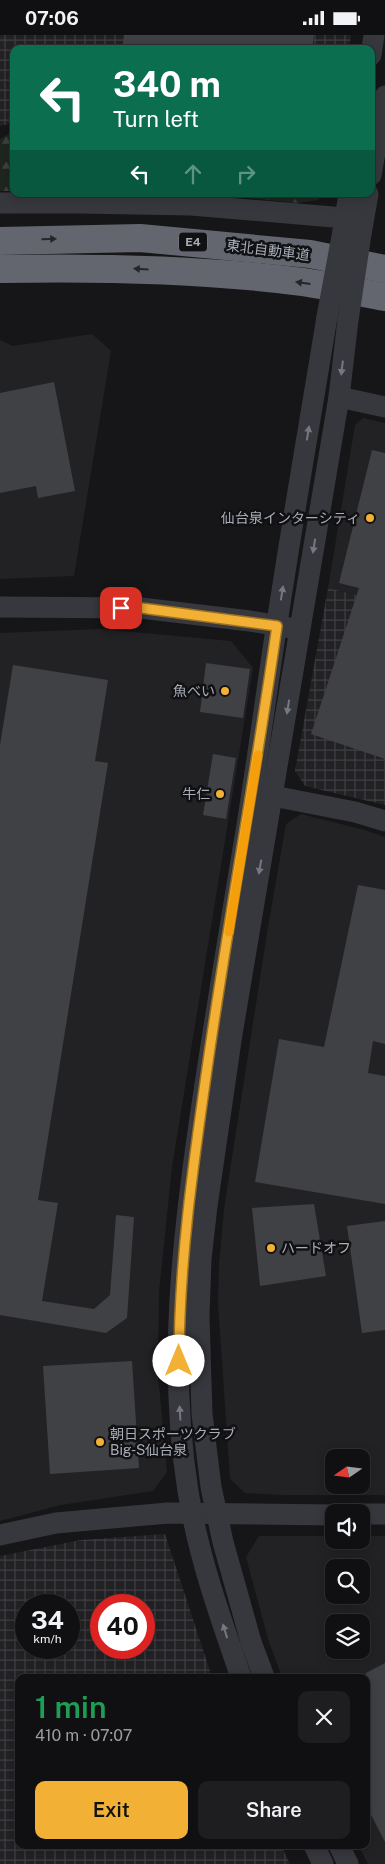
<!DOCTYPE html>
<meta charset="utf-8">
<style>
:root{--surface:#101012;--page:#1e1e20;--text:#f1f3f6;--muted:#9c9d9f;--line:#303032;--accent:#f2b134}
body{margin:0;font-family:"Public Sans","Noto Sans JP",sans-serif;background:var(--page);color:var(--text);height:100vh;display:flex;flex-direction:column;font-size:19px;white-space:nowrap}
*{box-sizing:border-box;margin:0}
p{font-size:16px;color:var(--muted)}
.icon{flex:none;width:28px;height:28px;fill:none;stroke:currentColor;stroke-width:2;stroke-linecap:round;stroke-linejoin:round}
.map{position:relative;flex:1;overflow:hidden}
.panel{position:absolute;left:15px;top:1639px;width:355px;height:175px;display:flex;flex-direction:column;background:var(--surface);border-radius:10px;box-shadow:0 2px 12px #0003,0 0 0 1px var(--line)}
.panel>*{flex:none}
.banner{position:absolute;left:10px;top:10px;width:365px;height:152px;border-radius:10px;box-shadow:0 2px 12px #0003,0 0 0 1px var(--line);background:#0b6e4f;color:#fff;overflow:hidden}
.needle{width:32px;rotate:256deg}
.fabs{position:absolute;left:325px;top:1414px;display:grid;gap:10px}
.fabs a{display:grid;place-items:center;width:45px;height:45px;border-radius:10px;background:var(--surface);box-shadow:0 2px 12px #0003,0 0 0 1px var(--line);font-size:25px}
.speed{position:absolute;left:15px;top:1559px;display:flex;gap:10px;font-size:25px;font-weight:700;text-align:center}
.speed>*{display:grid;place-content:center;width:65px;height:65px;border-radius:50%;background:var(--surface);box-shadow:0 2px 12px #0003,0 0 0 1px var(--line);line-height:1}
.speed small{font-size:12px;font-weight:400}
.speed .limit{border:8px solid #d22;background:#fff;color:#111}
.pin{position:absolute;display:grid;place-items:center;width:42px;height:42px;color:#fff;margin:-21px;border-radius:10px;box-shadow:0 2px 8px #0006}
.me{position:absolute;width:55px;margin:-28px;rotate:0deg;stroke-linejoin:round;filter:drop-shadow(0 0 4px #0008)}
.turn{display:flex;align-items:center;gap:18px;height:105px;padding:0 20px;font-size:22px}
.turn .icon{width:65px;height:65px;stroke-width:2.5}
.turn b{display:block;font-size:35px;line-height:42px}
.lanes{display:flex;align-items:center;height:48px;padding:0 20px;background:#0003;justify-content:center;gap:25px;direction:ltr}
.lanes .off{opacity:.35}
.round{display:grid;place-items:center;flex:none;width:52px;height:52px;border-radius:10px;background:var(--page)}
.overview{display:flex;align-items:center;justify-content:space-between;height:85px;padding:0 20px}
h1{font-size:30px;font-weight:600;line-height:38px;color:#1e9e55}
.action{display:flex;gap:10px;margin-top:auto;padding:10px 20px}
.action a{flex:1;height:58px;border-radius:10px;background:var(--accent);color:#111;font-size:20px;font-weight:600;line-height:58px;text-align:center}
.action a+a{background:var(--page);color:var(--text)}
.status{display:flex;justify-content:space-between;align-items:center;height:35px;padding:0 25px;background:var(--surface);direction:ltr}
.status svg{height:14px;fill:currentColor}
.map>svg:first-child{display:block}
.built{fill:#222225;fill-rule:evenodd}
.industrial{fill:url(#industrial-grid);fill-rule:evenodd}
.forest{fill:url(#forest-firs)}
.building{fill:#404145}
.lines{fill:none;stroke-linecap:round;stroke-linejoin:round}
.tertiary{stroke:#37383d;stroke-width:21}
.motorway{stroke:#63666e;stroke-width:28}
.tertiary-bridge{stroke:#37383d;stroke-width:21}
.oneway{fill:#26262a}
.oneway2{fill:#757881}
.route-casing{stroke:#9d7322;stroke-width:12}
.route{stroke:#f2b134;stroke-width:9}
.slow{stroke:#f59e0b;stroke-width:9}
.poi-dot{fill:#f2b134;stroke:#111113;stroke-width:2}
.labels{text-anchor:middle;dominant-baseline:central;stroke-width:5;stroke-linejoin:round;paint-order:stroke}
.shield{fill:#111113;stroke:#7b7e86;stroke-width:1}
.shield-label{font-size:12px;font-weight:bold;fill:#a8adb8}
.street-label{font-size:14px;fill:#a8adb8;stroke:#111113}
.poi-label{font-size:14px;fill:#a8adb8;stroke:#111113;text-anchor:end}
</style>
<div class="status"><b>07:06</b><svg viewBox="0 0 49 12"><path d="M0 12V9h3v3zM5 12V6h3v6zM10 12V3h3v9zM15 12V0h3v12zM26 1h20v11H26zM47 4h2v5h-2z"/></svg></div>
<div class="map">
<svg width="385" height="1829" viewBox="0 0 385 1829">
<defs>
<pattern id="industrial-grid" width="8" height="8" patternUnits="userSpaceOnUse" patternTransform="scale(1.25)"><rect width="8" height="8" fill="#222225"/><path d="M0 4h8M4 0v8" fill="none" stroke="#3f3f43"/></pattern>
<pattern id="forest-firs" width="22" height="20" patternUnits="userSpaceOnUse" patternTransform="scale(1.25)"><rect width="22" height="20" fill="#1e261f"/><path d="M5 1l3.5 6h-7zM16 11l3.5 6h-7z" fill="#3c433d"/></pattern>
</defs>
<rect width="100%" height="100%" fill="#161618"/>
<g class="built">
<polygon points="92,299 111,316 74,541 0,544 0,305 13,311"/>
<polygon points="363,383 385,388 385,567 328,553 355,390"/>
<polygon points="100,594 231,606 253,633 172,1132 159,1257 158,1339 167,1437 153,1456 61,1470 0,1486 0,598"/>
<path d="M301 779 365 795 385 802V1460H281L245 1458 230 1444 218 1268 219 1230 224 1174 268 892 286 789ZM334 1422H361V1450H334Z"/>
<path d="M259 1501H334V1505H361V1501H385V1829H368L358 1810H366V1642H282L268 1604 246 1522ZM334 1532H361V1560H334ZM334 1588H361V1615H334Z"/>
</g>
<g class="industrial">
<polygon points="0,0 351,0 349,14 14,14 14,88 0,91"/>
<polygon points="328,553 385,567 385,770 305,751 295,736"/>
<path d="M165 1499 212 1642H19V1810H281L290 1829H0V1521L81 1505ZM26 1570H69V1612H26ZM101 1570H144V1612H101Z"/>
</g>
<g class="forest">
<polygon points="9,99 14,99 14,156 0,156 0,104"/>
<polygon points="210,159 322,159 318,165 298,168"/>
</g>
<g class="building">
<polygon points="124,0 314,0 312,14 122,14"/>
<polygon points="54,347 75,456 38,463 36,451 0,458 0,358"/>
<polygon points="372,415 385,418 385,724 311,699 359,553 339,548"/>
<polygon points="206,628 250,634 243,683 200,677"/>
<polygon points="13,630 108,645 95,726 108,728 38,1165 58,1168 42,1266 94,1274 110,1260 116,1180 134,1182 127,1283 106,1298 0,1280 0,710"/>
<polygon points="213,719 236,723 226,784 203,780"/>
<polygon points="358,850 385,855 385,1009 373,1006 368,1038 385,1041 385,1169 255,1147 279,1004 324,1012"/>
<polygon points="314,1169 326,1241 260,1251 252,1173"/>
<polygon points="385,1186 385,1295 362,1298 347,1191"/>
<polygon points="132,1326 139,1433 50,1439 43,1331"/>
<polygon points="385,1628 385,1807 366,1770 366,1638"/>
</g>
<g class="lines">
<g class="tertiary">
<polyline points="371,20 374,0"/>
<polyline points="371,140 385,61"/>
<polyline points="0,168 80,168 191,170 345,183"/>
<polyline points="343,196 349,159"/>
<polyline points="361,199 368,159"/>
<polyline points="339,362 385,372"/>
<polyline points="0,572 141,573 250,586 290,593"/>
<polyline points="273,761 355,777 385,786"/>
<polyline points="361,1479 385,1479"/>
<polyline points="0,1500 56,1488 168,1478 334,1480"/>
<path d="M241 1642C220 1582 198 1520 188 1456 168 1332 182 1206 200 1083 214 987 230 892 246 796 259 716 269 636 282 556 296 465 312 374 327 282"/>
<polyline points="264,1642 251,1607 223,1507 211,1452 202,1379 199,1281 201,1224 207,1171 232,999 339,362 348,285"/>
<polyline points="314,1810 323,1829"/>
<polyline points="339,1810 348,1829"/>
</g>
<g class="motorway">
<polyline points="0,206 140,203 310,219 385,234"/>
<path d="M0 234C101 232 202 234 303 247 330 251 358 257 385 262"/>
</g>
<g class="tertiary-bridge">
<polyline points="327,282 343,196"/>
<polyline points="348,285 361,199"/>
</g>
</g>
<defs><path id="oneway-solid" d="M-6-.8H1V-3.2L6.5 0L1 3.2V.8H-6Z" transform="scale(1.25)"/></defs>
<g class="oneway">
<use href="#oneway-solid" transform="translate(49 204) rotate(-2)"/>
<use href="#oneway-solid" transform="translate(141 234) rotate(-177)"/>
<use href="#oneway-solid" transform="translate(303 248) rotate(-172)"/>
</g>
<g class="oneway2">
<use href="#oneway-solid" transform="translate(342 333) rotate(97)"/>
<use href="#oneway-solid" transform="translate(308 398) rotate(-81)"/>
<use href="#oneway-solid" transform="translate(314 511) rotate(99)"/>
<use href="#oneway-solid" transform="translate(282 558) rotate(-81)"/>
<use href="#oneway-solid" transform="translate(288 672) rotate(99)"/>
<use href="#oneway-solid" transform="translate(260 832) rotate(100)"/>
<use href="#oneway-solid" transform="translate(180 1378) rotate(-93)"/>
<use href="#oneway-solid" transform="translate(225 1596) rotate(-107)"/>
</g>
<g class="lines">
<defs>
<path id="route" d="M121 573H141L277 591C256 739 228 886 207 1034 193 1131 179 1228 179 1326"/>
</defs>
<use href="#route" class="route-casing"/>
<use href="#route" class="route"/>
<polyline class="slow" points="229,897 258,720"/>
</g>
<g class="poi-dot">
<circle cx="370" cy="483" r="5"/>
<circle cx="225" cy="656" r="5"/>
<circle cx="220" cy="759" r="5"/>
<circle cx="271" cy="1213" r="5"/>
<circle cx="100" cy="1407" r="5"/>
</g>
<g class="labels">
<rect class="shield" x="179" y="197.5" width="28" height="19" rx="4"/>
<g class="shield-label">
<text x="193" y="207">E4</text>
</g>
<g class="street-label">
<text transform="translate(268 215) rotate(7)">東北自動車道</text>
</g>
<g class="poi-label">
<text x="360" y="483">仙台泉インターシティ</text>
<text x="215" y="656">魚べい</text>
<text x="210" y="759">牛仁</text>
<text x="281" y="1213" text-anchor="start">ハードオフ</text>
<text x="110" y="1399" text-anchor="start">朝日スポーツクラブ<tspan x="110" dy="16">Big-S仙台泉</tspan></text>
</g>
</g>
</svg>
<div class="fabs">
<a><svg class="needle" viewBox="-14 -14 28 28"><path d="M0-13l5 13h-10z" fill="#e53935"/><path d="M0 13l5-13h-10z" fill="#9c9d9f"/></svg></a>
<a><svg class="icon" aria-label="sound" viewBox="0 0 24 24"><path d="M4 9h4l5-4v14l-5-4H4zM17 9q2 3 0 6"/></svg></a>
<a><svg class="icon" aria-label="search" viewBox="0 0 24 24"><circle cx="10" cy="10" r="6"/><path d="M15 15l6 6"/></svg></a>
<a><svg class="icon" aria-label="layers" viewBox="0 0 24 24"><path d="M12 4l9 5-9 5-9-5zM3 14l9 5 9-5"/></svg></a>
</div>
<div class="speed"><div>34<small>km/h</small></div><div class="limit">40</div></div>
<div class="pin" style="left:121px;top:573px;background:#d93025"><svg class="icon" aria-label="arrive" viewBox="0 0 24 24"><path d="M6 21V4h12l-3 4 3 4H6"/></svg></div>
<svg class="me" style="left:179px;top:1326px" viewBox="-20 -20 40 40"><circle r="19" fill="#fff"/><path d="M0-13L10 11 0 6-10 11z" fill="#f2b134"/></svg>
<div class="banner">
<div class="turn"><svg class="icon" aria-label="left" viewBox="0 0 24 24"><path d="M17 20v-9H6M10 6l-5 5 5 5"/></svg><div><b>340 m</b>Turn left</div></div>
<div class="lanes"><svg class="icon" aria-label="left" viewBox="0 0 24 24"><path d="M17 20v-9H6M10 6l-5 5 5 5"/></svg><svg class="icon off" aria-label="ahead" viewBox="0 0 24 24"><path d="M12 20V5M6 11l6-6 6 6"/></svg><svg class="icon off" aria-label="right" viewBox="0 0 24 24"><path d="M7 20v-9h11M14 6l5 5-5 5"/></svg></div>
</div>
<section class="panel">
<div class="overview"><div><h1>1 min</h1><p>410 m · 07:07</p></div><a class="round"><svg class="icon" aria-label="close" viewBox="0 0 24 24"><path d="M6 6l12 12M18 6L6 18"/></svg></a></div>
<div class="action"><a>Exit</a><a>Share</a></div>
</section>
</div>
